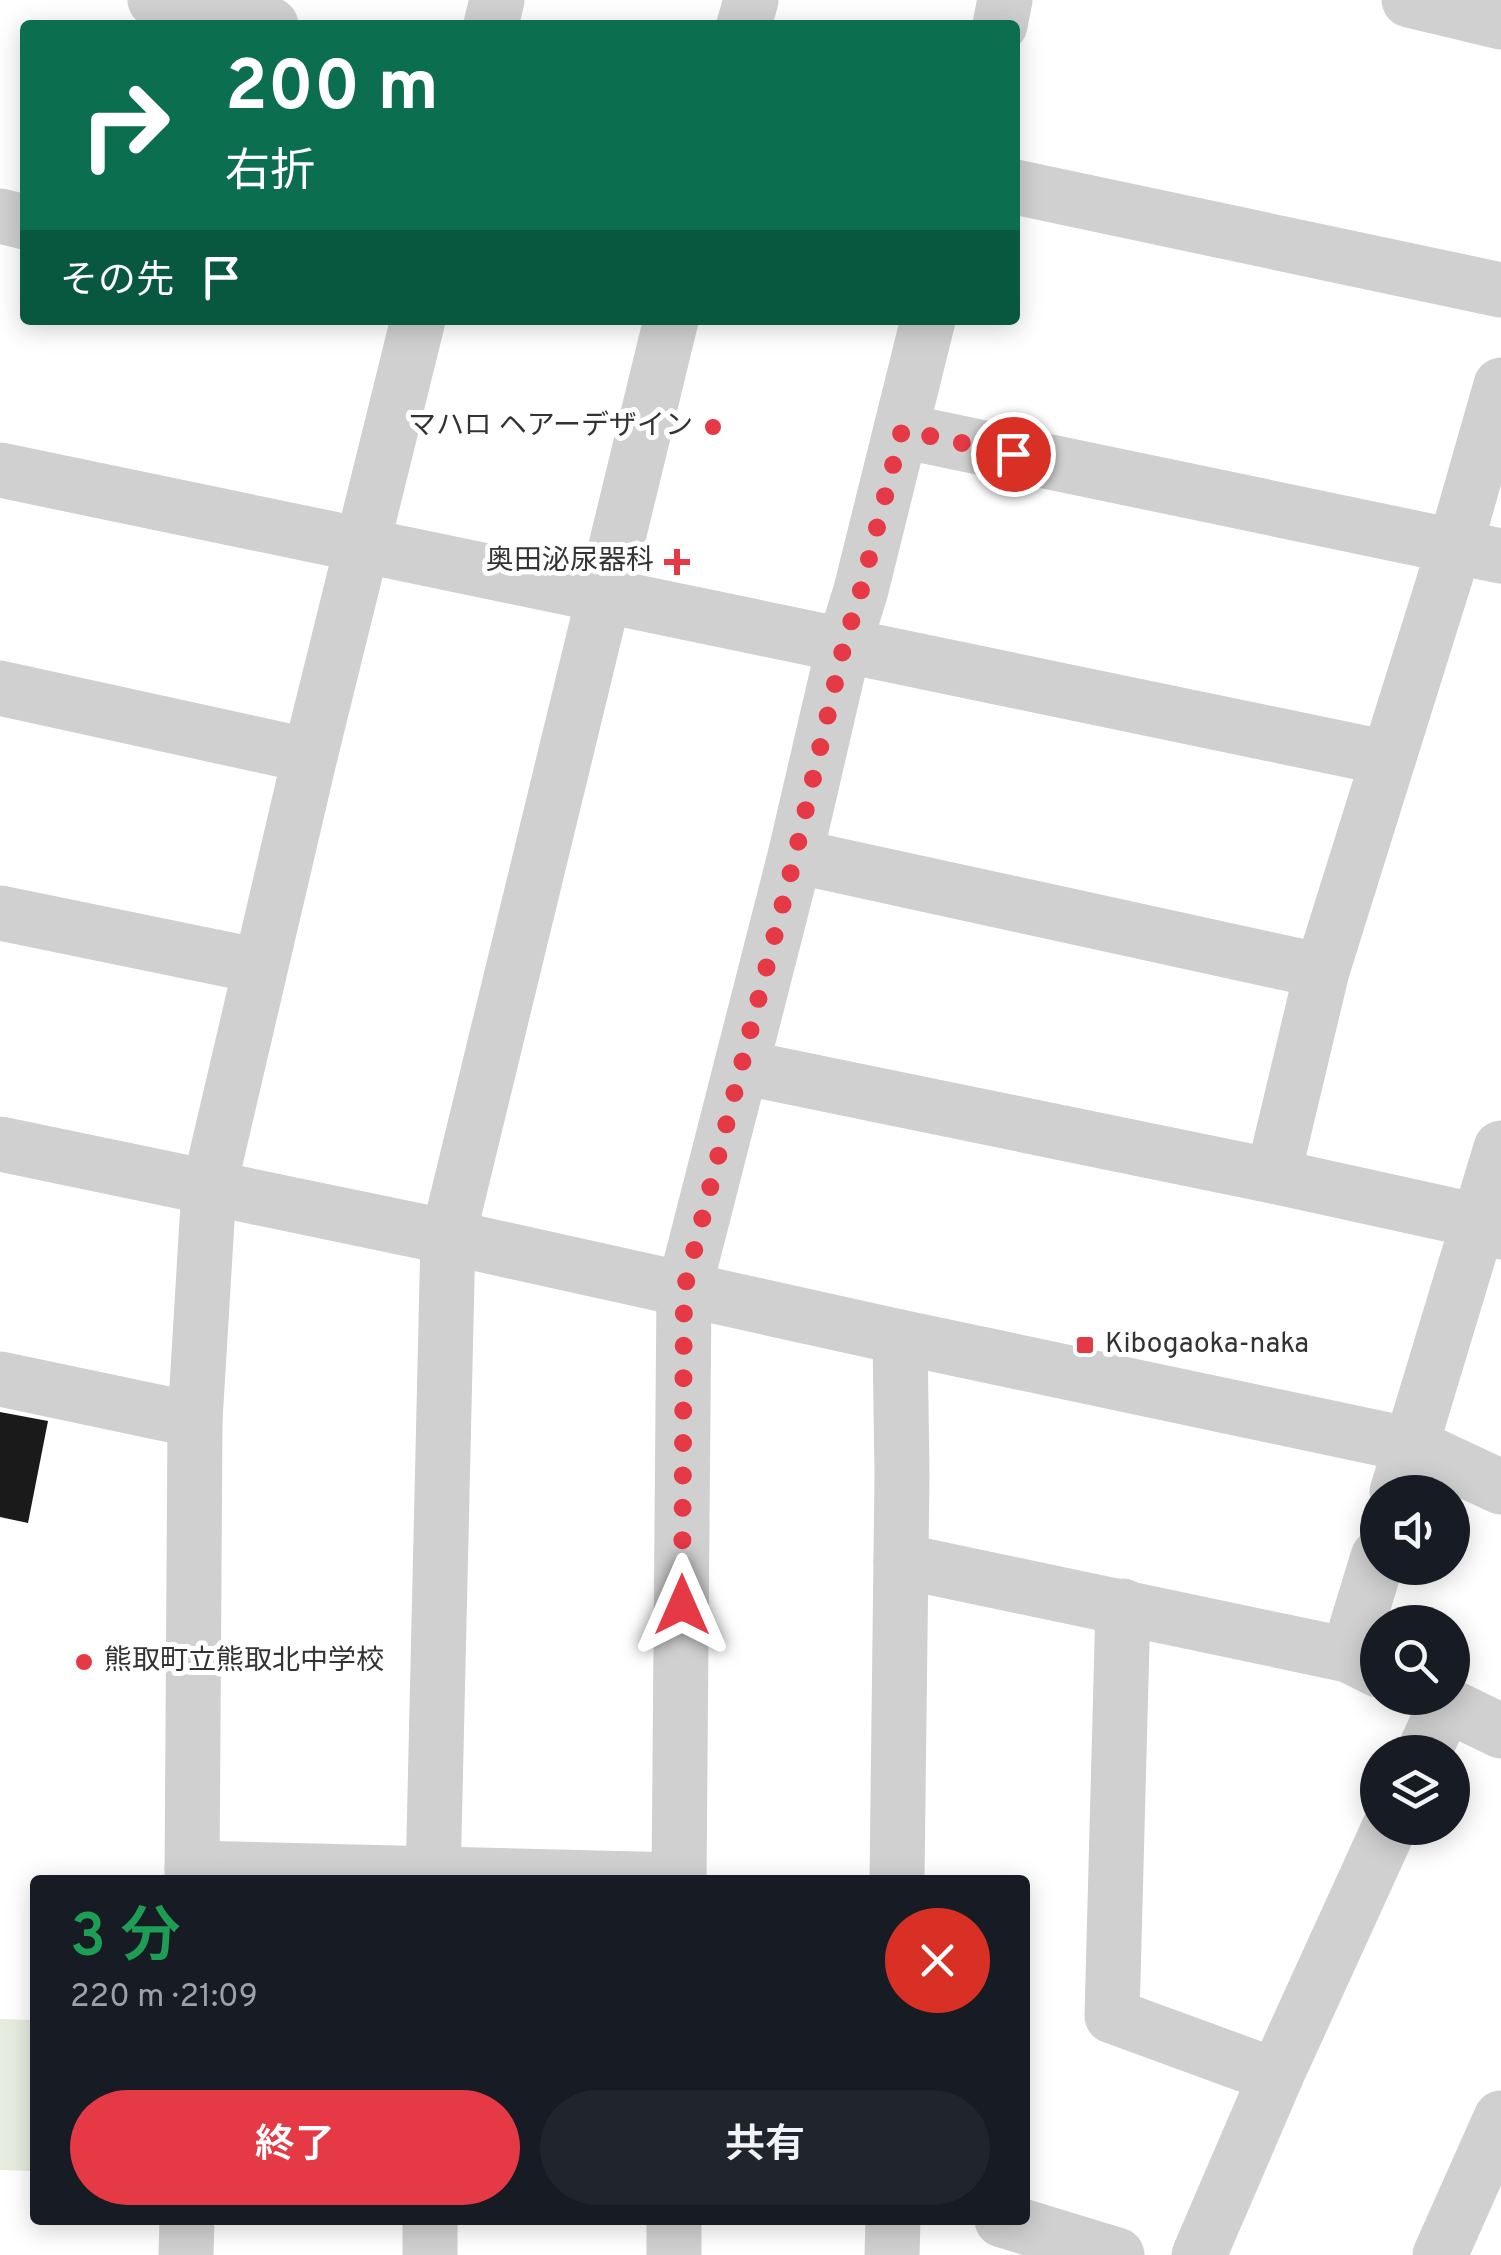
<!DOCTYPE html>
<html lang="ja">
<meta charset="utf-8">
<style>
:root{--surface:#171b24;--page:#20242c;--text:#f1f3f6;--muted:#9ea1a6;--accent:#e63946}
body{margin:0;font-family:Overpass,"Noto Sans JP",sans-serif;background:var(--page);color:var(--text);height:100vh;display:flex;flex-direction:column;font-size:38px;white-space:nowrap}
*{box-sizing:border-box;margin:0}
p{font-size:32px;color:var(--muted)}
.icon{flex:none;width:55px;height:55px;fill:none;stroke:currentColor;stroke-width:2;stroke-linecap:round;stroke-linejoin:round}
.map{position:relative;flex:1;overflow:hidden}
.side{position:absolute;left:30px;top:1875px;width:1000px;height:350px;display:flex;flex-direction:column;background:var(--surface);border-radius:10px;box-shadow:0 5px 25px #0003}
.side>*{flex:none}
.top-card{position:absolute;left:20px;top:20px;width:1000px;height:305px;border-radius:10px;box-shadow:0 5px 25px #0003;background:#0b6e4f;color:#fff;overflow:hidden}
.tools{position:absolute;left:1360px;top:1475px;display:grid;gap:20px}
.tools a{display:grid;place-items:center;width:110px;height:110px;border-radius:50%;background:var(--surface);box-shadow:0 5px 25px #0003;font-size:50px}
.pin{position:absolute;display:grid;place-items:center;width:85px;height:85px;color:#fff;margin:-42px;border:5px solid #fff;border-radius:50%;box-shadow:0 2px 10px #0007}
.me{position:absolute;width:110px;margin:-55px;rotate:0deg;stroke-linejoin:round;filter:drop-shadow(0 0 8px #0008)}
.turn{display:flex;align-items:center;gap:35px;height:210px;padding:0 40px;font-size:45px}
.turn .icon{width:130px;height:130px;stroke-width:2.5}
.turn b{display:block;font-size:70px;line-height:85px}
.then{display:flex;align-items:center;height:95px;padding:0 40px;background:#0003;gap:20px;font-size:38px}
.round{display:grid;place-items:center;flex:none;width:105px;height:105px;border-radius:52px;background:var(--page)}
.overview{display:flex;align-items:center;justify-content:space-between;height:170px;padding:0 40px}
h1{font-size:60px;font-weight:600;line-height:75px;color:#1e9e55}
.cta{display:flex;gap:20px;margin-top:auto;padding:20px 40px}
.cta a{flex:1;height:115px;border-radius:60px;background:var(--accent);color:#fff;font-size:40px;font-weight:600;line-height:115px;text-align:center}
.cta a+a{background:var(--page);color:var(--text)}
.map>svg:first-child{display:block}
.green{fill:#e6ecdf}
.building{fill:#1a1a1a}
.lines{fill:none;stroke-linecap:round;stroke-linejoin:round}
.minor{stroke:#d0d0d0;stroke-width:55}
.route{stroke:#e63946;stroke-width:18;stroke-dasharray:0 32.4}
.poi-dot{fill:#e63946;stroke:#fff;stroke-width:4}
.labels{text-anchor:middle;dominant-baseline:central;stroke-width:10;stroke-linejoin:round;paint-order:stroke}
.poi-label{font-size:28px;fill:#333;stroke:#fff;text-anchor:end}
</style>
<div class="map">
<svg width="1501" height="2255" viewBox="0 0 1501 2255">
<rect width="100%" height="100%" fill="#fff"/>
<polygon class="green" points="0,2019 35,2020 35,2171 0,2170"/>
<polygon class="building" points="0,1412 48,1421 28,1523 0,1517"/>
<g class="lines">
<g class="minor">
<polyline points="155,0 271,25"/>
<polyline points="1409,0 1501,22"/>
<polyline points="491,25 497,0"/>
<polyline points="744,25 751,0"/>
<polyline points="1000,25 1005,0"/>
<polyline points="1015,187 1501,290"/>
<polyline points="0,216 25,222"/>
<polyline points="902,431 1501,556"/>
<polyline points="0,470 1387,758"/>
<polyline points="0,688 310,756"/>
<polyline points="795,856 1322,971"/>
<polyline points="0,913 259,966"/>
<polyline points="741,1067 1273,1176 1478,1221 1501,1232"/>
<polyline points="0,1144 448,1237 900,1337 1411,1445 1501,1487"/>
<polyline points="1273,1176 1322,971 1455,546 1501,385"/>
<polyline points="0,1379 195,1420"/>
<polyline points="1397,1492 1501,1148"/>
<polyline points="901,1561 1348,1655 1378,1670"/>
<polyline points="1123,1606 1112,2016 1276,2076"/>
<polyline points="1348,1655 1378,1557"/>
<polyline points="1433,1698 1501,1731"/>
<polyline points="1424,1752 1446,1704"/>
<polyline points="192,1868 678,1880"/>
<polyline points="192,1880 195,1420 209,1188 310,756 418,320"/>
<polyline points="433,1880 448,1237 671,320"/>
<polyline points="679,1880 684,1290 795,856 844,645 861,590 928,320"/>
<polyline points="897,1880 902,1475 900,1337"/>
<polyline points="1002,2220 1117,2255"/>
<polyline points="186,2255 187,2220"/>
<polyline points="430,2255 430,2220"/>
<polyline points="674,2255 674,2220"/>
<polyline points="892,2255 893,2220"/>
<polyline points="1199,2255 1276,2076 1389,1828"/>
<polyline points="1440,2255 1501,2118"/>
</g>
</g>
<g class="lines">
<polyline class="route" points="682,1605 684,1290 795,856 844,645 861,590 902,430 1013,454"/>
</g>
<g class="poi-dot">
<circle cx="713" cy="427" r="10"/>
<path d="M672 547h10v10h10v10h-10v10h-10v-10h-10v-10h10z"/>
<rect x="1075" y="1335" width="20" height="20" rx="5"/>
<circle cx="84" cy="1662" r="10"/>
</g>
<g class="labels">
<g class="poi-label">
<text x="693" y="427">マハロ ヘアーデザイン</text>
<text x="654" y="562">奥田泌尿器科</text>
<text x="1105" y="1345" text-anchor="start">Kibogaoka-naka</text>
<text x="104" y="1662" text-anchor="start">熊取町立熊取北中学校</text>
</g>
</g>
</svg>
<div class="tools">
<a><svg class="icon" aria-label="sound" viewBox="0 0 24 24"><path d="M4 9h4l5-4v14l-5-4H4zM17 9q2 3 0 6"/></svg></a>
<a><svg class="icon" aria-label="search" viewBox="0 0 24 24"><circle cx="10" cy="10" r="6"/><path d="M15 15l6 6"/></svg></a>
<a><svg class="icon" aria-label="layers" viewBox="0 0 24 24"><path d="M12 4l9 5-9 5-9-5zM3 14l9 5 9-5"/></svg></a>
</div>
<div class="pin" style="left:1013px;top:454px;background:#d93025"><svg class="icon" aria-label="arrive" viewBox="0 0 24 24"><path d="M6 21V4h12l-3 4 3 4H6"/></svg></div>
<svg class="me" style="left:682px;top:1605px" viewBox="-20 -20 40 40"><path d="M0-17L14 15 0 8-14 15z" fill="#e63946" stroke="#fff" stroke-width="4"/></svg>
<div class="top-card">
<div class="turn"><svg class="icon" aria-label="right" viewBox="0 0 24 24"><path d="M7 20v-9h11M14 6l5 5-5 5"/></svg><div><b>200 m</b>右折</div></div>
<div class="then">その先<svg class="icon" aria-label="arrive" viewBox="0 0 24 24"><path d="M6 21V4h12l-3 4 3 4H6"/></svg></div>
</div>
<section class="side">
<div class="overview"><div><h1>3 分</h1><p>220 m · 21:09</p></div><a class="round" style="background:#d93025;color:#fff"><svg class="icon" aria-label="close" viewBox="0 0 24 24"><path d="M6 6l12 12M18 6L6 18"/></svg></a></div>
<div class="cta"><a>終了</a><a>共有</a></div>
</section>
</div>
